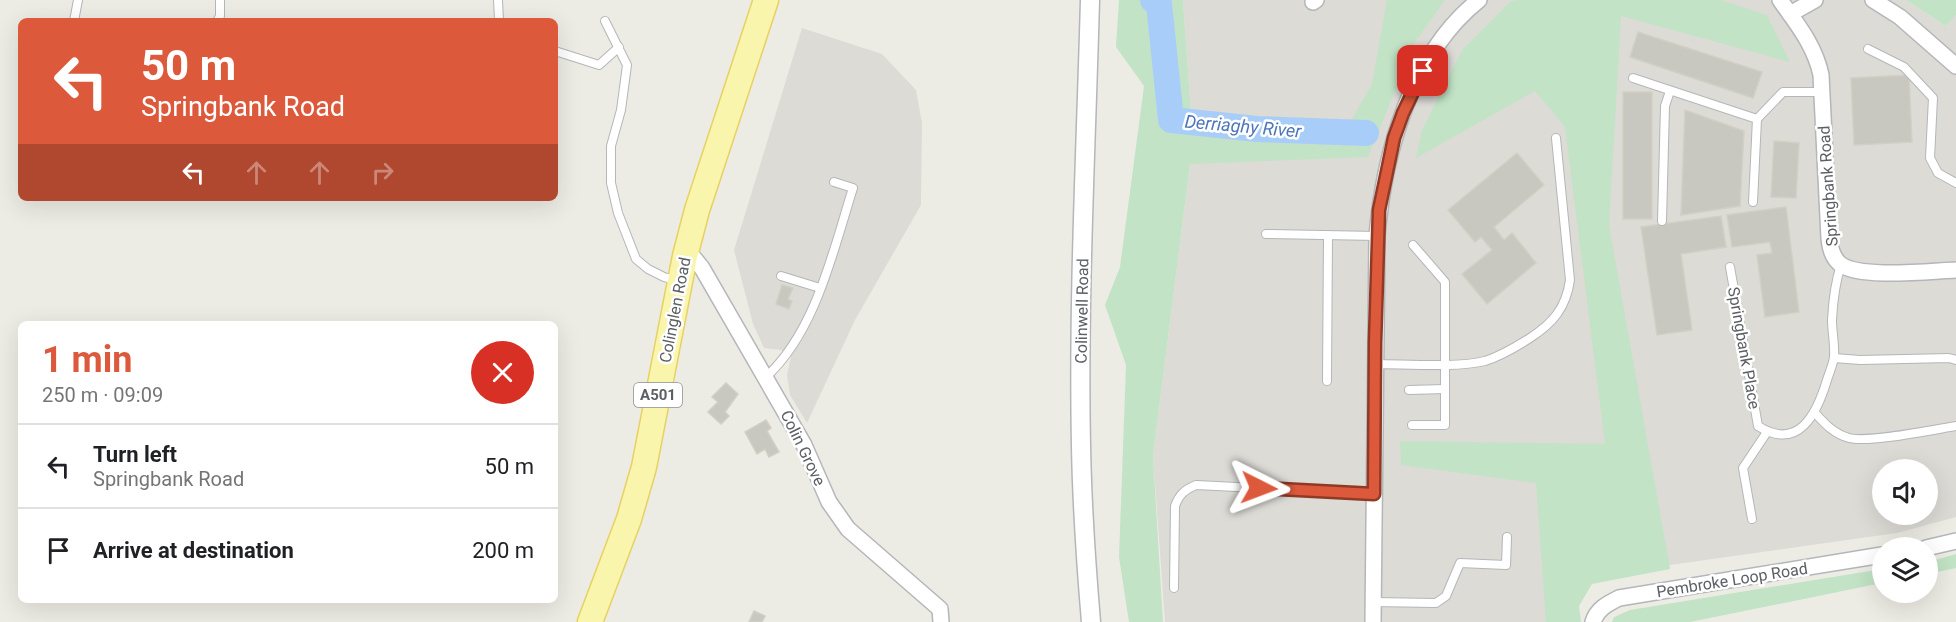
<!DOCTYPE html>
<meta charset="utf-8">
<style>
:root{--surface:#fff;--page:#f2f2f2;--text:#202124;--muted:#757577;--line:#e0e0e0;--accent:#dd593b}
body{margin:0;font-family:Roboto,sans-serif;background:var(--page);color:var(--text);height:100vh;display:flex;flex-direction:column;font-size:22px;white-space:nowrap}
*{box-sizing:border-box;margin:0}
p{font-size:20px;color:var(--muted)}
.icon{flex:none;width:33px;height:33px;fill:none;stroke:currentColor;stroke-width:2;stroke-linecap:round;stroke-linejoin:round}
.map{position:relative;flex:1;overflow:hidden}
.drawer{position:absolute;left:18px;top:321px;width:540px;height:282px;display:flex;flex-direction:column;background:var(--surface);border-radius:9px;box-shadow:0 6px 24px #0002}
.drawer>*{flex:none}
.guide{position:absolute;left:18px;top:18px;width:540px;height:183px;border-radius:9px;box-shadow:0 6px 24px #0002;background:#dd593b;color:#fff;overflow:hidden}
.fabs{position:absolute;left:1872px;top:459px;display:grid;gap:12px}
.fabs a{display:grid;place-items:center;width:66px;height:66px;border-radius:50%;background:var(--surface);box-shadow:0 6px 24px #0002;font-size:30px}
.pin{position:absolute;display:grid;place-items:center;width:51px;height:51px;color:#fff;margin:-26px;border-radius:12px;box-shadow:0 3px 9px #0006}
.me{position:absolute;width:66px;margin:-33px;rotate:93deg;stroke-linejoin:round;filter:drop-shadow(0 0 4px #0008)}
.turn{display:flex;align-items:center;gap:21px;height:126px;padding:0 24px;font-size:27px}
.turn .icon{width:78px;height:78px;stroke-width:2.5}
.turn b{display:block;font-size:42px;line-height:51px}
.lanes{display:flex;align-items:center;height:57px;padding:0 24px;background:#0003;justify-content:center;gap:30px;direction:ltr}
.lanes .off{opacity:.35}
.round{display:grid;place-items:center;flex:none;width:63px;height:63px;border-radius:32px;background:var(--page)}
.head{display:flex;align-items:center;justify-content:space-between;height:102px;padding:0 24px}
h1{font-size:36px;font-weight:700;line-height:45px;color:var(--accent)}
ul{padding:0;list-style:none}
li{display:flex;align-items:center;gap:18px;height:84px;padding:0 24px;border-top:2px solid var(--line)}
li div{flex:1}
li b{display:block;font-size:22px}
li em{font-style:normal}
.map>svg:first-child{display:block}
.industrial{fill:#dcdbd6;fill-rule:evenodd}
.green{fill:#c2e3c6}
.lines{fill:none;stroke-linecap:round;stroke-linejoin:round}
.river{stroke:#a9cdf9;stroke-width:26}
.building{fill:#c9c8c0;stroke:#d2cfc3;stroke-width:1.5}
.service-casing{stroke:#b4b6ba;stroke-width:10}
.minor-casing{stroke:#b4b6ba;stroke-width:18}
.tertiary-casing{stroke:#b4b6ba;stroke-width:21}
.primary-casing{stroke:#e7d163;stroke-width:27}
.service{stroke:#fff;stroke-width:8}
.minor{stroke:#fff;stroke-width:15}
.tertiary{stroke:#fff;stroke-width:18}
.primary{stroke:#f9f5ad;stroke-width:24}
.route-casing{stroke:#903a26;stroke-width:15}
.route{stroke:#dd593b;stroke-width:10}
.labels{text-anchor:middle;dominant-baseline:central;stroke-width:5;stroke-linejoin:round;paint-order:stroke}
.shield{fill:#fff;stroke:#8d8f92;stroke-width:1.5}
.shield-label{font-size:15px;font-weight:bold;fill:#5c5f64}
.street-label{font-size:16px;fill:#5c5f64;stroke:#fff}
.water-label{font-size:18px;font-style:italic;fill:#4d76bb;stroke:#fff}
</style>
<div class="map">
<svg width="1956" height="622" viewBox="0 0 1956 622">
<rect width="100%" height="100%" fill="#edece4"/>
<g class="industrial">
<path d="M1183 0H1906L1946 26 1956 15V517L1897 533 1663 566 1555 586 1557 622H1165L1153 456 1190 164 1191 114ZM1882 470H1928V514H1882Z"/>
<polygon points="802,28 882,54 916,90 922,123 921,205 855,320 807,423 790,395 787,375 791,357 781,350 764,348 753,324 734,250"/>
</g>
<g class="green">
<polygon points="1119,0 1183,0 1191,114 1351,121 1372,84 1387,0 1445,0 1415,42 1368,157 1190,164 1153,456 1163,622 1129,622 1119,557 1126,365 1105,305 1120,267 1144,86 1116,47"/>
<polygon points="1518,0 1720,0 1767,15 1790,62 1621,16 1609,225 1670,569 1592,584 1579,606 1581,622 1546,622 1536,483 1401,465 1400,441 1605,444 1565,127 1535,91 1416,158 1422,130 1462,50 1510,2"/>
<polygon points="1906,0 1956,0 1956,15 1946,26"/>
<polygon points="1956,554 1956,568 1928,574 1928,562"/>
<polygon points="1882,569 1882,583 1690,622 1612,622 1614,617 1630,610"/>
</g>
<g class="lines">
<polyline class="river" points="1153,0 1159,4 1171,120 1257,129 1366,133"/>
</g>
<g class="building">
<polygon points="1638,32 1762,72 1753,98 1630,57"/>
<polygon points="1909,75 1912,142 1854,145 1851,78"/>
<rect x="1623" y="92" width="29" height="127"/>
<polygon points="1685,110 1744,131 1740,206 1681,215"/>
<polygon points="1774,141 1799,143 1796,198 1771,197"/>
<polygon points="1517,153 1544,185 1494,227 1504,240 1512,233 1536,263 1487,304 1462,274 1492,250 1481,237 1475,242 1448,210"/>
<polygon points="1786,207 1799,312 1765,317 1757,255 1772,253 1770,242 1732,247 1727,215"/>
<polygon points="1721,216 1726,247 1681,254 1692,330 1657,335 1641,227"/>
<polygon points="782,285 793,288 788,299 792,301 789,309 776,304"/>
<polygon points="726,383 738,394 725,412 729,416 721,424 708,412 718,402 712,397"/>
<polygon points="766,420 771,428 767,431 779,452 769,457 765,449 757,454 745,432"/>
<polygon points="754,611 765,616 762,622 749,622"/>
</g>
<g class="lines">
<defs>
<g id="service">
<polyline points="498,0 499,21"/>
<polyline points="74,21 78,0"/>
<polyline points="217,21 220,16 220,0"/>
<polyline points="605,21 627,65 621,110 611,146 611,183 618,213 636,259 648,269 664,277 678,281"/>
<polyline points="1868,49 1904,67 1933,98 1930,158 1938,173 1956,183"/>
<polyline points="555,51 599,65 619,47"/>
<polyline points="1633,78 1757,119 1783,92 1823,92"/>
<polyline points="1753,202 1757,119"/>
<polyline points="1662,221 1665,106 1670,91"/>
<polyline points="1266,234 1377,236"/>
<path d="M1730 267 1758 426C1799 452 1817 413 1827 380 1829 373 1833 365 1834 357 1835 345 1832 332 1832 320 1833 301 1835 283 1841 265"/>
<polyline points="781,276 820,288"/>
<polyline points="1834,358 1860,360 1949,358 1956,360"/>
<path d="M1375 364C1405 364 1457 368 1485 361 1501 356 1516 347 1530 338 1553 323 1566 308 1570 280L1556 138"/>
<path d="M766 377C816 331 833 251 853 188L834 182"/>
<polyline points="1327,381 1328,236"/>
<polyline points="1409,390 1445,389"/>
<path d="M1815 413C1825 424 1834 434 1849 438 1869 443 1932 430 1956 426"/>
<polyline points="1412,425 1445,425 1445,282 1413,245"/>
<polyline points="1752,519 1743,468 1767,432"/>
<path d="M1174 588 1175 506C1179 495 1184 490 1196 485L1374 494"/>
<polyline points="1373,602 1436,603 1446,596 1460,563 1506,565 1507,537"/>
</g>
<g id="minor">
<path d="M1780 0C1797 24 1815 46 1821 75L1829 238C1830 248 1832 257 1840 264 1859 279 1930 271 1956 270"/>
<polyline points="1873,0 1900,17 1956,66"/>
<polyline points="1313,2 1316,0"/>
<polyline points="1790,14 1815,0"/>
<polyline points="685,256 694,258 702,268 804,445 829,502 848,529 940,609 941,622"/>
<polyline points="1926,548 1956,541"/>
<path d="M1373 622 1377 236C1384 153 1411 54 1479 0"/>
<path d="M1593 622C1597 609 1607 604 1619 598L1882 555"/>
</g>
<path id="tertiary" d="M1090 0C1086 148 1078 297 1081 445 1082 504 1086 563 1091 622"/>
<polyline id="primary" points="590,622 629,519 644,467 685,256 697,210 766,0"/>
</defs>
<use href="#service" class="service-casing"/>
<use href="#minor" class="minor-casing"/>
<use href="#tertiary" class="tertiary-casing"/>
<use href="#primary" class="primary-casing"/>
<use href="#service" class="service"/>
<use href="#minor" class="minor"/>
<use href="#tertiary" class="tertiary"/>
<use href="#primary" class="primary"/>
</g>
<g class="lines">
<defs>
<polyline id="route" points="1259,488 1374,494 1375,343 1379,210 1394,138 1403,113 1423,71"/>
</defs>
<use href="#route" class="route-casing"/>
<use href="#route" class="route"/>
</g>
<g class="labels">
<rect class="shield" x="634" y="383" width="48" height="24" rx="4.5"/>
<g class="shield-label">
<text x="658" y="395">A501</text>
</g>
<g class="street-label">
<text transform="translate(1828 186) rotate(-94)">Springbank Road</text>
<text transform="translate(675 310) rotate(-79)">Colinglen Road</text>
<text transform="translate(1082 311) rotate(-89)">Colinwell Road</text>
<text transform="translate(1744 348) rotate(80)">Springbank Place</text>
<text transform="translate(803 448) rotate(64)">Colin Grove</text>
<text transform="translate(1732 580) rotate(-9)">Pembroke Loop Road</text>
</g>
<g class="water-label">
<text transform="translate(1243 126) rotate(5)">Derriaghy River</text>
</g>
</g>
</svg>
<div class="fabs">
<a><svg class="icon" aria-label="sound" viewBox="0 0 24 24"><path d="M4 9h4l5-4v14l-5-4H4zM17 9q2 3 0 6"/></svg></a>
<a><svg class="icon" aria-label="layers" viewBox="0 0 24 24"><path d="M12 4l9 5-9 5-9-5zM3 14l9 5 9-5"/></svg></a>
</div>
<div class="pin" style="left:1423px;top:71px;background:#d93025"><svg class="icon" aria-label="arrive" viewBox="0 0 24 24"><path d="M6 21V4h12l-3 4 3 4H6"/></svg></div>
<svg class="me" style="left:1259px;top:488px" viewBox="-20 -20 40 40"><path d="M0-17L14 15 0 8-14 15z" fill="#dd593b" stroke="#fff" stroke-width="4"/></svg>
<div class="guide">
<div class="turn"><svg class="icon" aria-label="left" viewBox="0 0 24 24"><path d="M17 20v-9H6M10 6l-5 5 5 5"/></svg><div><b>50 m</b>Springbank Road</div></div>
<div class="lanes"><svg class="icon" aria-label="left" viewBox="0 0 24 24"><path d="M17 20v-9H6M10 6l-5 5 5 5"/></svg><svg class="icon off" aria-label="ahead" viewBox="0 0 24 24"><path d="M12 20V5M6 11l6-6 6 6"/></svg><svg class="icon off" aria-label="ahead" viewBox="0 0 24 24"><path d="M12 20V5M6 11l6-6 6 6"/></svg><svg class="icon off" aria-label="right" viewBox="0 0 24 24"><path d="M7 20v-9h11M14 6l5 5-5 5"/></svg></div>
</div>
<section class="drawer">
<div class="head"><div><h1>1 min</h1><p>250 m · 09:09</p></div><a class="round" style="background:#d93025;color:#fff"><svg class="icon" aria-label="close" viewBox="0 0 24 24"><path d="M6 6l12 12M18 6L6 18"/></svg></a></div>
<ul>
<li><svg class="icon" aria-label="left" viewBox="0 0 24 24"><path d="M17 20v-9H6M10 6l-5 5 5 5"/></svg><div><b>Turn left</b><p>Springbank Road</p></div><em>50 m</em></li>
<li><svg class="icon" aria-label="arrive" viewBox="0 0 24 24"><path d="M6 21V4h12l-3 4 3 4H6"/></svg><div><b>Arrive at destination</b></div><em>200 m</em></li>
</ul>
</section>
</div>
